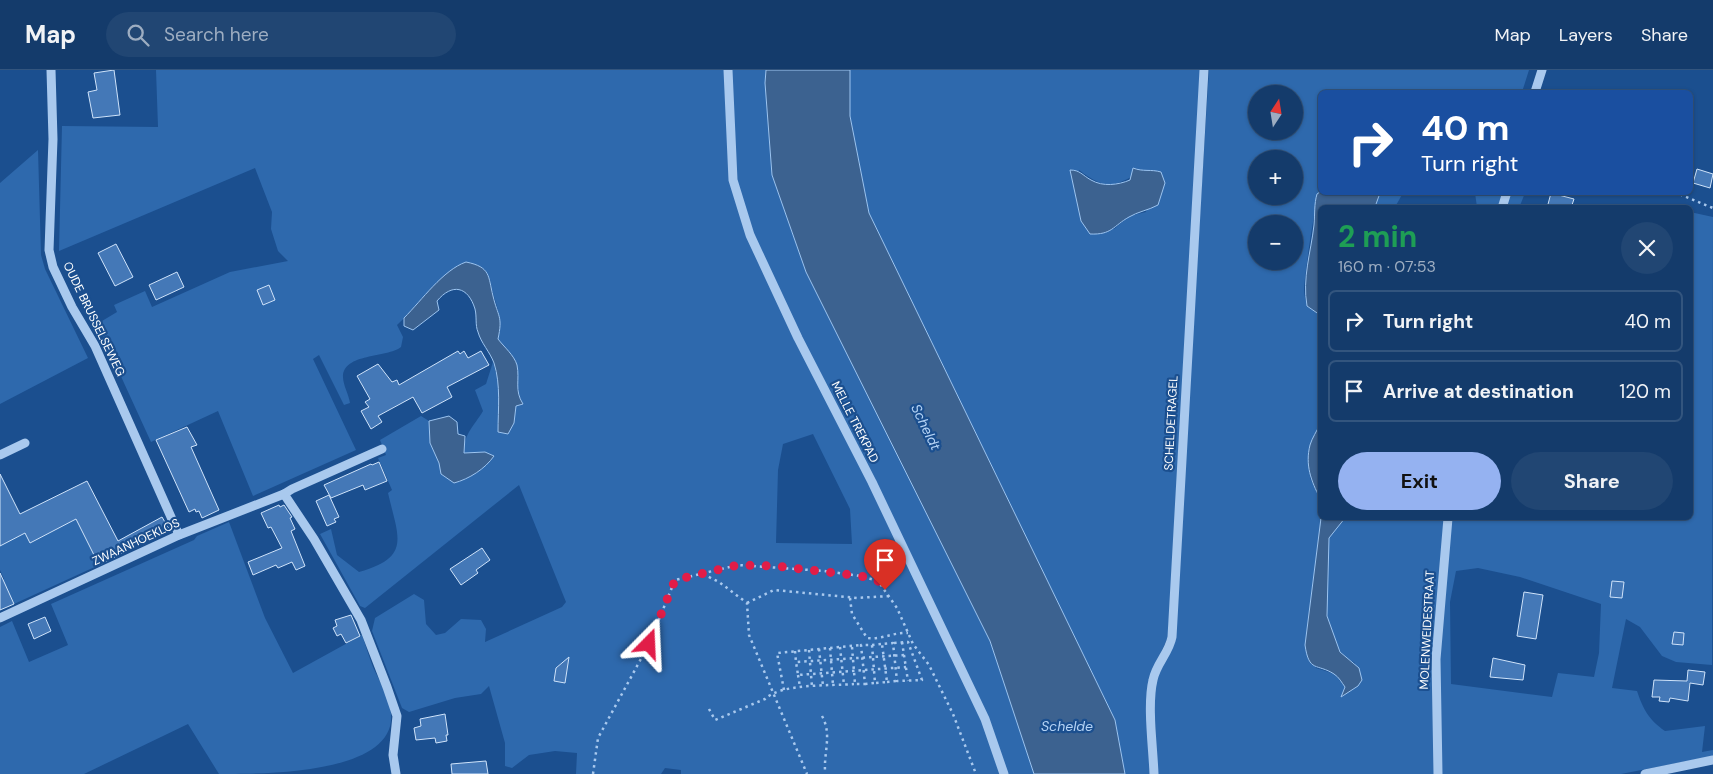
<!DOCTYPE html>
<meta charset="utf-8">
<style>
:root{--surface:#143b6b;--page:#214673;--text:#f1f3f6;--muted:#9dadc1;--line:#33557e;--accent:#95b2f1}
body{margin:0;font-family:"DM Sans",sans-serif;background:var(--page);color:var(--text);height:100vh;display:flex;flex-direction:column;font-size:19px;white-space:nowrap}
*{box-sizing:border-box;margin:0}
p{font-size:16px;color:var(--muted)}
.icon{flex:none;width:28px;height:28px;fill:none;stroke:currentColor;stroke-width:2;stroke-linecap:round;stroke-linejoin:round}
.map{position:relative;flex:1;overflow:hidden}
.drawer{position:absolute;left:1318px;top:135px;width:375px;height:315px;display:flex;flex-direction:column;background:var(--surface);border-radius:8px;box-shadow:0 1px 4px #0004,0 0 0 1px var(--line)}
.drawer>*{flex:none}
.guide{position:absolute;left:1318px;top:20px;width:375px;height:105px;border-radius:8px;box-shadow:0 1px 4px #0004,0 0 0 1px var(--line);background:#1a4fa0;color:#fff;overflow:hidden}
.needle{width:32px;rotate:12deg}
.buttons{position:absolute;left:1248px;top:15px;display:grid;gap:10px}
.buttons a{display:grid;place-items:center;width:55px;height:55px;border-radius:50%;background:var(--surface);box-shadow:0 1px 4px #0004,0 0 0 1px var(--line);font-size:25px}
.pin{position:absolute;display:grid;place-items:center;width:42px;height:42px;color:#fff;margin:-51px -21px;border-radius:50% 50% 50% 0;rotate:-45deg;box-shadow:0 0 5px #0007}
.pin .icon{rotate:45deg}
.me{position:absolute;width:55px;margin:-28px;rotate:21deg;stroke-linejoin:round;filter:drop-shadow(0 0 4px #0008)}
.turn{display:flex;align-items:center;gap:18px;height:105px;padding:0 20px;font-size:22px}
.turn .icon{width:65px;height:65px;stroke-width:2.5}
.turn b{display:block;font-size:35px;line-height:42px}
.round{display:grid;place-items:center;flex:none;width:52px;height:52px;border-radius:26px;background:var(--page)}
.headline{display:flex;align-items:center;justify-content:space-between;height:85px;padding:0 20px}
h1{font-size:30px;font-weight:700;line-height:38px;color:#1e9e55}
.action{display:flex;gap:10px;margin-top:auto;padding:10px 20px}
.action a{flex:1;height:58px;border-radius:30px;background:var(--accent);color:#111;font-size:20px;font-weight:700;line-height:58px;text-align:center}
.action a+a{background:var(--page);color:var(--text)}
ul{padding:0;list-style:none}
li{display:flex;align-items:center;gap:15px;height:62px;margin:0 10px 8px;padding:0 10px;border:2px solid var(--line);border-radius:8px}
li div{flex:1}
li b{display:block;font-size:19px}
li em{font-style:normal}
header{display:flex;align-items:center;gap:30px;box-sizing:border-box;height:70px;padding:0 25px;background:var(--surface);border-bottom:1px solid var(--line)}
header strong{font-size:24px}
nav{display:flex;gap:28px;margin-inline-start:auto;font-size:18px}
.search{width:350px;height:45px;background:var(--page);display:flex;align-items:center;gap:12px;box-sizing:border-box;padding:0 18px;border-radius:28px;color:var(--muted);font-size:19px}
.map>svg:first-child{display:block}
.green{fill:#2e69ad;fill-rule:evenodd}
.water{fill:#3c6290;stroke:#9cc4f0}
.building{fill:#4478b7;stroke:#cfe3fa}
.lines{fill:none;stroke-linecap:round;stroke-linejoin:round}
.path{stroke:#a9c9ee;stroke-width:2.5;stroke-dasharray:2.5 4;stroke-linecap:butt}
.minor{stroke:#a9c9ee;stroke-width:9}
.route{stroke:#e11d48;stroke-width:9;stroke-dasharray:0 16.2}
.labels{text-anchor:middle;dominant-baseline:central;stroke-width:4.5;stroke-linejoin:round;paint-order:stroke}
.street-label{font-size:12px;fill:#fff;stroke:#1b4f8f}
.water-label{font-size:14px;font-style:italic;fill:#b5d3f5;stroke:#1b4f8f}
</style>
<header>
<strong>Map</strong>
<div class="search"><svg class="icon" aria-label="search" viewBox="0 0 24 24"><circle cx="10" cy="10" r="6"/><path d="M15 15l6 6"/></svg>Search here</div>
<nav><a>Map</a><a>Layers</a><a>Share</a></nav>
</header>
<div class="map">
<svg width="1713" height="704" viewBox="0 0 1713 704">
<rect width="100%" height="100%" fill="#1b4f8f"/>
<g class="green">
<path d="M156 0H766L765 13 772 105 806 202 990 571 1034 704H681V700L665 698 661 704H576L577 683 555 681 529 685 512 698 505 696V673L489 616 481 624 455 628 409 642 402 638 372 561 375 548 414 524 424 530 426 554 436 565 445 563 461 549 481 550 486 559 485 572 562 537 566 532 519 415 365 538 360 536 320 464 331 459 337 485 359 502C412 487 398 467 388 423L392 420 378 388 386 385 380 370 421 346 429 351 430 373 439 393 485 382 464 383C463 365 474 356 483 341L475 320 486 314 493 292 499 314 498 362 514 353 516 336 523 334C515 321 520 309 516 295 514 285 504 277 498 269 504 243 494 235 490 209L459 195C436 212 418 235 397 255L403 267 401 277C387 288 343 283 343 307 343 315 349 325 350 333L344 335 319 285 313 289 356 380 253 426 218 341 151 372 97 254 117 242 114 235 145 221 152 237 230 202 288 191 278 181 271 159 272 142 255 98 59 181 62 56 158 57ZM813 364 850 439 852 474 776 473 778 400 783 374Z"/>
<path d="M850 0H1201L1168 567 1151 604V704H1125L1115 650 869 143 850 46ZM1079 100C1117 130 1119 105 1154 100L1146 142 1129 146 1114 159 1081 151 1077 126Z"/>
<path d="M1209 0H1529L1522 22H1320V122C1316 125 1304 209 1304 220 1304 225 1306 231 1307 236L1320 245V354L1310 408 1320 428 1321 448 1305 575 1316 598 1335 604 1345 617 1342 626 1355 593C1321 577 1326 526 1327 495 1328 488 1326 476 1329 468 1331 461 1341 455 1345 448H1690V142L1713 147 1712 595 1676 592 1662 586 1640 557 1626 549 1612 618 1637 621C1643 639 1649 650 1665 661L1705 656 1702 682 1713 680V686L1621 704H1157L1154 619 1158 603 1170 581 1185 382ZM1256 24H1294V61H1256ZM1256 89H1294V126H1256ZM1256 154H1294V191H1256ZM1478 498 1520 507 1601 534 1599 583 1594 607 1558 603 1552 627 1451 614 1450 532 1456 501Z"/>
<polygon points="38,80 41,185 45,199 88,288 0,334 0,113"/>
<polygon points="1380,123 1403,123 1395,137 1375,138"/>
<polygon points="1475,123 1525,123 1519,138 1477,137"/>
<polygon points="76,449 99,495 14,534 0,511 4,509 0,500 0,476 25,463 30,473"/>
<path d="M229 452 265 548 293 603 362 565C366 576 369 587 373 597 380 612 389 627 391 643 397 704 267 704 219 704L188 654 84 704H0V557L12 551 29 592 68 575 51 534 194 470 197 466Z"/>
</g>
<g class="water">
<polygon points="766,0 850,0 850,46 869,143 1115,650 1125,704 1034,704 990,571 806,202 772,105 765,13"/>
<path d="M1133 98C1143 102 1151 99 1161 102L1165 113 1158 135C1149 140 1137 142 1129 147 1113 156 1112 165 1090 164L1081 151 1070 100C1080 100 1082 105 1091 110 1103 117 1118 115 1130 110Z"/>
<path d="M1320 122 1380 123 1375 137 1320 138V245L1307 236C1302 208 1311 182 1314 155 1315 144 1314 134 1317 124Z"/>
<path d="M466 192C491 197 488 206 493 226 498 247 503 246 498 269 504 277 514 285 517 295 520 310 514 320 523 334L516 336 514 353 508 364 498 362C498 339 501 315 494 293 490 282 481 273 478 262 475 255 477 247 475 239 468 216 452 213 437 231L439 240 413 260 404 256V248C422 230 443 200 466 192Z"/>
<path d="M449 346 457 352 458 364 465 366 464 383 485 382 494 386C485 399 469 409 454 413L441 404 439 393 430 373 429 351Z"/>
<path d="M1320 354V428C1311 411 1305 395 1310 375 1312 368 1317 361 1320 354Z"/>
<path d="M1321 448H1345L1329 468 1327 546 1340 582 1359 598 1362 610 1358 616 1341 627 1345 617C1342 613 1339 607 1334 604 1317 593 1309 603 1305 575Z"/>
</g>
<g class="building">
<polygon points="114,0 120,45 93,48 88,22 97,20 94,3"/>
<polygon points="1697,99 1713,104 1710,118 1693,113"/>
<polygon points="1551,123 1574,129 1571,138 1547,138"/>
<polygon points="116,174 133,207 115,216 98,183"/>
<polygon points="177,202 184,217 156,230 149,215"/>
<polygon points="269,215 275,230 263,235 257,220"/>
<polygon points="458,281 460,284 464,281 468,288 481,281 489,295 447,317 452,327 422,343 413,327 378,346 382,352 371,359 361,341 369,337 365,332 370,329 357,306 378,294 392,312 397,310 399,315"/>
<polygon points="187,357 197,375 191,377 219,440 202,448 199,441 196,442 195,439 189,442 156,370"/>
<polygon points="379,392 387,411 365,420 363,415 331,428 324,415 371,394 372,395"/>
<polygon points="0,404 20,444 87,411 118,471 162,447 169,459 99,495 76,449 30,473 25,463 0,476"/>
<polygon points="329,425 339,447 334,449 336,452 327,456 316,431"/>
<polygon points="279,435 280,437 284,435 292,447 290,448 295,459 291,461 305,496 296,500 292,492 278,498 276,495 253,505 248,492 282,478 271,457 268,458 261,443"/>
<polygon points="482,478 490,490 476,500 478,503 461,515 450,499"/>
<polygon points="0,503 14,534 0,540"/>
<polygon points="1612,511 1624,512 1622,528 1610,527"/>
<polygon points="1524,522 1543,525 1536,569 1517,566"/>
<polygon points="351,545 360,566 346,573 341,564 337,566 333,558 337,556 335,550"/>
<polygon points="45,547 51,561 34,569 28,554"/>
<polygon points="1674,562 1684,563 1683,575 1672,574"/>
<polygon points="569,587 565,613 554,611 556,598"/>
<polygon points="1493,588 1525,595 1523,610 1490,607"/>
<polygon points="1688,600 1705,602 1703,615 1690,613 1688,631 1670,628 1669,632 1659,631 1660,627 1652,627 1654,610 1687,611"/>
<polygon points="445,644 448,665 446,665 447,671 436,673 435,668 416,670 414,658 421,656 420,649"/>
<polygon points="486,691 488,704 452,704 451,694"/>
</g>
<g class="lines">
<g class="path">
<polyline points="1674,122 1713,138"/>
<polyline points="703,504 719,512 747,533 749,565 807,704"/>
<path d="M850 528 852 544 867 568C882 570 893 562 908 563"/>
<polyline points="747,533 774,520 857,528 889,526"/>
<polyline points="902,572 908,611"/>
<polyline points="872,575 882,574"/>
<polyline points="840,577 844,615"/>
<polyline points="852,577 855,614 865,614 861,575 872,575 875,613 887,612 882,574 893,573 897,611 922,610 908,572 893,573"/>
<polyline points="830,578 833,615"/>
<polyline points="819,579 823,616"/>
<polyline points="809,580 812,617"/>
<polyline points="795,581 796,592"/>
<polyline points="904,585 796,592 798,605 906,597"/>
<polyline points="798,605 800,617"/>
<polyline points="887,612 897,611"/>
<polyline points="865,614 875,613"/>
<polyline points="784,620 777,583 861,575"/>
<path d="M709 639 715 650 765 629C781 613 831 616 854 614"/>
<path d="M822 646C832 664 824 681 825 701"/>
<polyline points="593,704 598,668 649,574 675,510 738,495 824,501 861,506 878,511 897,538 913,574 929,595 953,644 976,704"/>
</g>
<g class="minor">
<polyline points="51,0 53,69 49,180 53,197 72,237 95,276 179,465"/>
<polyline points="728,0 733,110 750,165 798,268 872,412 985,649 1004,704"/>
<polyline points="1535,22 1542,0"/>
<polyline points="1502,138 1507,122"/>
<polyline points="0,385 25,373"/>
<polyline points="284,424 314,469 361,550 387,617 397,646 393,685 396,704"/>
<polyline points="0,548 179,465 284,424 292,419 382,379"/>
<path d="M1154 704C1153 677 1147 635 1153 610 1156 594 1169 583 1172 567L1204 0"/>
<polyline points="1438,704 1436,589 1448,448"/>
<polyline points="1645,704 1713,690"/>
</g>
</g>
<g class="lines">
<polyline class="route" points="649,574 675,510 738,495 776,496 861,506 878,511 885,520"/>
</g>
<g class="labels">
<g class="street-label">
<text transform="translate(94 249) rotate(64)">OUDE BRUSSELSEWEG</text>
<text transform="translate(855 352) rotate(63)">MELLE TREKPAD</text>
<text transform="translate(1171 353) rotate(-87)">SCHELDETRAGEL</text>
<text transform="translate(136 472) rotate(-25)">ZWAANHOEKLOS</text>
<text transform="translate(1427 560) rotate(-87)">MOLENWEIDESTRAAT</text>
</g>
<g class="water-label">
<text transform="translate(926 357) rotate(64)">Scheldt</text>
<text x="1067" y="656">Schelde</text>
</g>
</g>
</svg>
<div class="buttons">
<a><svg class="needle" viewBox="-14 -14 28 28"><path d="M0-13l5 13h-10z" fill="#e53935"/><path d="M0 13l5-13h-10z" fill="#9dadc1"/></svg></a>
<a>+</a>
<a>−</a>
</div>
<div class="pin" style="left:885px;top:520px;background:#d93025"><svg class="icon" aria-label="arrive" viewBox="0 0 24 24"><path d="M6 21V4h12l-3 4 3 4H6"/></svg></div>
<svg class="me" style="left:649px;top:574px" viewBox="-20 -20 40 40"><path d="M0-17L14 15 0 8-14 15z" fill="#e11d48" stroke="#fff" stroke-width="4"/></svg>
<div class="guide">
<div class="turn"><svg class="icon" aria-label="right" viewBox="0 0 24 24"><path d="M7 20v-9h11M14 6l5 5-5 5"/></svg><div><b>40 m</b>Turn right</div></div>
</div>
<section class="drawer">
<div class="headline"><div><h1>2 min</h1><p>160 m · 07:53</p></div><a class="round"><svg class="icon" aria-label="close" viewBox="0 0 24 24"><path d="M6 6l12 12M18 6L6 18"/></svg></a></div>
<ul>
<li><svg class="icon" aria-label="right" viewBox="0 0 24 24"><path d="M7 20v-9h11M14 6l5 5-5 5"/></svg><div><b>Turn right</b></div><em>40 m</em></li>
<li><svg class="icon" aria-label="arrive" viewBox="0 0 24 24"><path d="M6 21V4h12l-3 4 3 4H6"/></svg><div><b>Arrive at destination</b></div><em>120 m</em></li>
</ul>
<div class="action"><a>Exit</a><a>Share</a></div>
</section>
</div>
